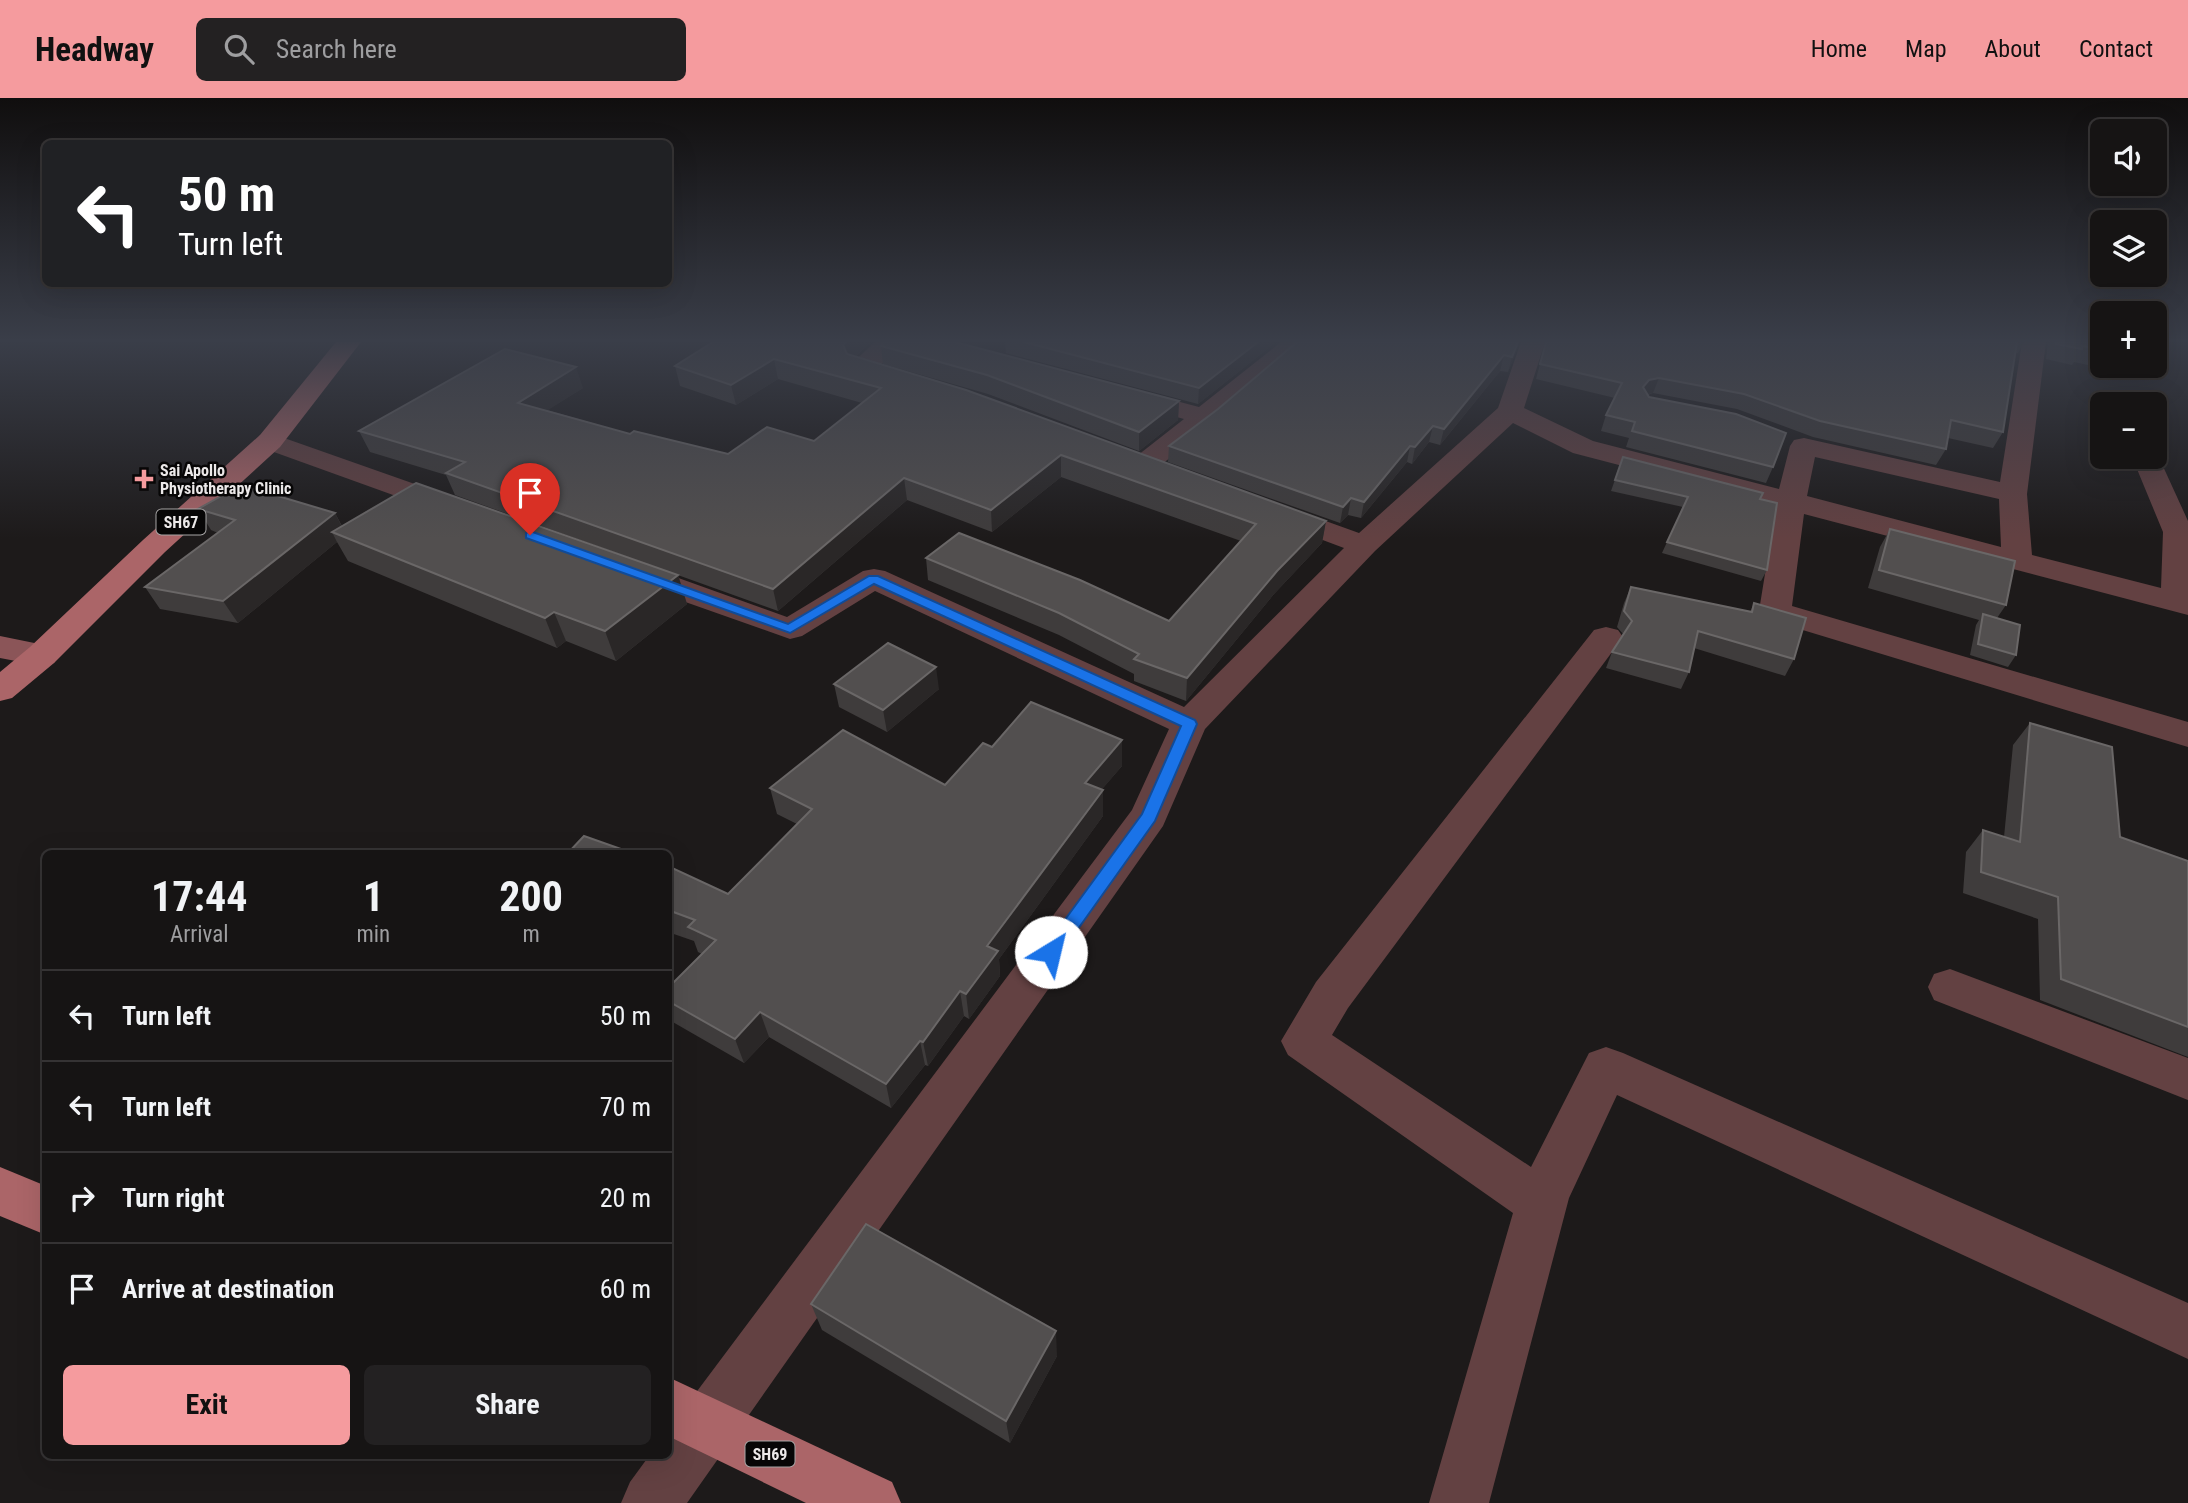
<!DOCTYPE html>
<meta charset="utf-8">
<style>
:root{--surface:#161414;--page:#232122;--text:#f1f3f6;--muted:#9e9ea0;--line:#353334;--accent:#f59b9e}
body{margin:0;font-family:"Roboto Condensed",sans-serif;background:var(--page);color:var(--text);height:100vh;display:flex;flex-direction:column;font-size:26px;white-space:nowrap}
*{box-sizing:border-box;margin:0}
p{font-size:23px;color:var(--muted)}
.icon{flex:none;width:38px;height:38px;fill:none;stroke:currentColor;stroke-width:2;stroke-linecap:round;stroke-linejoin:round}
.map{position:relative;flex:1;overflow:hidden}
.panel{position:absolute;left:42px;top:752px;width:630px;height:609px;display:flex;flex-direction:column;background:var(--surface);border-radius:10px;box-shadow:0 7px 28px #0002,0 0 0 2px var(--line)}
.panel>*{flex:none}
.hud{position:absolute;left:42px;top:42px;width:630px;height:147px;border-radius:10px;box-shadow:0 7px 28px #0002,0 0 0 2px var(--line);background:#202124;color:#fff;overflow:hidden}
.controls{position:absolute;left:2090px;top:21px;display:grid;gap:14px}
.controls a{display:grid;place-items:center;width:77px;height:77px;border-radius:10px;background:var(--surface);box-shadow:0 7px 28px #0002,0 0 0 2px var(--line);font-size:35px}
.pin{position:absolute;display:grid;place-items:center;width:60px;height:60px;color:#fff;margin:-72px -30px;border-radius:50% 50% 50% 0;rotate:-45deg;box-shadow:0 0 7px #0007}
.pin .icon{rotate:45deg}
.me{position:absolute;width:77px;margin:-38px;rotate:36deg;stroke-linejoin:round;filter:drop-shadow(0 0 5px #0008)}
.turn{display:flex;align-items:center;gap:24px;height:147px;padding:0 21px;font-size:32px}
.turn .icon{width:91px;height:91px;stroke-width:2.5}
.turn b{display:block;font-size:49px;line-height:60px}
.eta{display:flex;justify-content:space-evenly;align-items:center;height:119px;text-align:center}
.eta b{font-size:42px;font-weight:700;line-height:49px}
.action{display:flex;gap:14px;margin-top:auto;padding:14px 21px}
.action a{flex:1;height:80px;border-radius:10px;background:var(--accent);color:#111;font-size:28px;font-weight:700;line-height:80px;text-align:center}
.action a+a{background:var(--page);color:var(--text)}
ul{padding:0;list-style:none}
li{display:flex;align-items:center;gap:21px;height:91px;padding:0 21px;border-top:2px solid var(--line)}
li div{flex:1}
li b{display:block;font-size:26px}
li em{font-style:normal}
header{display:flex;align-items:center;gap:42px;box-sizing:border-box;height:98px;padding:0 35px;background:var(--accent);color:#111}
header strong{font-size:33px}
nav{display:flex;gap:38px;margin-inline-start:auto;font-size:24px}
.search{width:490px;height:63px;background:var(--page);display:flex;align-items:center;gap:18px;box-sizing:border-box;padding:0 24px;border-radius:10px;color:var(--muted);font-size:26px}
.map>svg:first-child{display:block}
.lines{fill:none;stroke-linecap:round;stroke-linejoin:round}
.minor{fill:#634142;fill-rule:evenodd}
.secondary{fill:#8b5558;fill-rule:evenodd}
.primary{fill:#ab6568;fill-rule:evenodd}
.wall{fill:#3f3c3c}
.shaded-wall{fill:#2a2727}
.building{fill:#524f4f;stroke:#6a6767;stroke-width:2}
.route{fill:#1a73e8;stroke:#114b97;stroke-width:2}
.poi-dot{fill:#f59b9e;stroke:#070606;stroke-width:2.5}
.labels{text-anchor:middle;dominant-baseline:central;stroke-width:5;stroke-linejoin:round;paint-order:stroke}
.far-poi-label{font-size:16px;font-weight:bold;fill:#ece9e9;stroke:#070606;text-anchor:start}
.shield{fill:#070606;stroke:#a7a5a5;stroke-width:2}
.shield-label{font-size:16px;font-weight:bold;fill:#ece9e9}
</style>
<header>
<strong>Headway</strong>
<div class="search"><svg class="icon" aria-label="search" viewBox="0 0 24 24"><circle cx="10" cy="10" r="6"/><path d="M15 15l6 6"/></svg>Search here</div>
<nav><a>Home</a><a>Map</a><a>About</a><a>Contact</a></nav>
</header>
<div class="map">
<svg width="2188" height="1405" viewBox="0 0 2188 1405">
<rect width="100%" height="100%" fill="#1d1a1a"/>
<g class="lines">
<g class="minor">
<path d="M875 244H903C892 260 870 279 851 274L848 269Z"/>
<polygon points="1281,244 1309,244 1215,325 1153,373 1143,375 1133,373 1129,367 1133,361 1184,321 1118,303 1114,298 1118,293 1127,290 1199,309"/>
<path d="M1521 244H1545L1524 310 1593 343 1779 391 1790 348 1794 342 1804 340 2000 384 2022 244H2046L2027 396 2032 457 2161 490 2163 434 2132 359H2154L2156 353 2188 423V517L1804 416 1792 508 2188 624V649L1763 520 1759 513 1776 408 1573 355 1513 325 1375 453 1205 631 1163 728 687 1405H621L630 1384 649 1358H668V1332L1132 712 1169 631 875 493 802 538 790 541 623 482 618 475 623 468 634 466 645 468 787 519 863 473 874 471 885 473 1184 609 1344 450 1264 420 1259 414 1264 408 1274 405 1284 408 1359 435 1498 310ZM1815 359 1999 401 2001 449 1807 398Z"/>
<polygon points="270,335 463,403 468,409 463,415 453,418 443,415 260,349 256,343 260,337"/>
<polygon points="1606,529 1618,532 1623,539 1618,546 1348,910 1332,937 1531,1069 1589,955 1606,949 1623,955 2188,1205 2188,1261 1617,997 1569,1100 1489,1405 1429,1405 1513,1115 1288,957 1281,943 1316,884 1594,532"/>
<polygon points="1950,871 2188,960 2188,1002 1934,902 1928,889 1934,876"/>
</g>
<polygon class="secondary" points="0,538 54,549 59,557 54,565 42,568 0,560"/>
<g class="primary">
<polygon points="336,244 361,244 280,349 165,454 54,565 12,600 0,603 0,574 30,549 143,442 260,337"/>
<polygon points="0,1069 46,1088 46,1137 0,1118"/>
<polygon points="668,1279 892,1384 901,1405 806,1405 668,1338"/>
</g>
</g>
<g class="wall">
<polygon points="713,244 871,244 855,259 1326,423 1322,445 1274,496 1186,603 1134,583 1134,576 1059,537 928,482 926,460 1169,523 1241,443 1061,379 992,434 907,402 778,513 455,397 446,377 370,354 359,333 583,290 547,312 630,336 728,356 814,343 862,305 778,281 736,307 680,288 675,268"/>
<polygon points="1005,244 1276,244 1198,306 1006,255"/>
<polygon points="1520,244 1508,274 1500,273 1440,347 1429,344 1412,366 1407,364 1361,420 1348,417 1340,425 1168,364 1169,348 1218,311"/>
<polygon points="1546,244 2024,244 2018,255 2015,255 2003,334 1993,350 1948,340 1946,351 1936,367 1813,339 1737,311 1653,295 1648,297 1649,299 1773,369 1766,385 1626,349 1629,340 1601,333 1606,317 1615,300 1536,281"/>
<polygon points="2048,244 2102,244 2102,268 2146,268 2139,278 2074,264 2072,267 2046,261"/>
<polygon points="881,248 1179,303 1178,322 1139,353 988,296 883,266"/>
<polygon points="1623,359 1760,401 1767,472 1761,483 1662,455 1683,409 1611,393"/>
<polygon points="198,411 335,415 342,428 678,477 687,506 616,563 566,543 557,550 348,463 337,444 238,525 160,511 145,489 218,435 211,432"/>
<polygon points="1890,431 2006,507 1997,520 2016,557 2008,569 1970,557 1976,527 1979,522 1868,490 1880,449"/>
<polygon points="1631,489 1750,514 1754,505 1794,561 1785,578 1694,550 1689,574 1681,591 1606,570 1612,554 1623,536 1617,529 1624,505"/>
<polygon points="834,586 939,591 887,634 839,609"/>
<polygon points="2030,625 2120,739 2188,763 2188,959 2040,902 2038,821 1963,795 1966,754 1983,732 2004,739 2013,647"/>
<polygon points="1122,642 1122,668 1102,691 1103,692 1103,718 999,861 1000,878 969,921 964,918 928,968 925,967 891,1010 769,939 744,965 671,923 668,918 668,890 702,856 698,854 694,843 668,834 668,768 728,796 797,726 777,716 770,690 945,687 992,649"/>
<polygon points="811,1206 1057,1258 1010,1345 822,1232"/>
</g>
<g class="shaded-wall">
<polygon points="846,244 871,244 846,267 843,247"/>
<polygon points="1258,244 1276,244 1198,306 1199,290"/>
<polygon points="1518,244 1520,244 1508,274 1512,259"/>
<polygon points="1504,257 1500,273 1440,347 1444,331"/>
<polygon points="774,261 778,281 736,307 731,287"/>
<polygon points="576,269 583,290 526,326 518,305"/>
<polygon points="1659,280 1653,295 1643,297 1643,289 1649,282"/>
<polygon points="1179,303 1178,322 1139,353 1139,334"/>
<polygon points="1433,328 1429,344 1412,366 1415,349"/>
<polygon points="1410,348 1407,364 1361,420 1364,404"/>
<polygon points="1061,357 1061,379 992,434 991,412"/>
<polygon points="904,380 907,402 778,513 773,491"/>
<polygon points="1351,400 1348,417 1340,425 1343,409"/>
<polygon points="335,415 346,437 332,434 337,444 238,525 223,503"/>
<polygon points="1326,423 1322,445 1274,496 1186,603 1187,580 1277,473"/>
<polygon points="678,477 687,506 616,563 605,533"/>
<polygon points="554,514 566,543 557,550 545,520"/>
<polygon points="936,569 939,591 887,634 883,612"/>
<polygon points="1122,642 1122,668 1085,711 1085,685"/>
<polygon points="1103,692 1103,718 999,861 1000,878 969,921 966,896 987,848"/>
<polygon points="960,893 964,918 928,968 923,944"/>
<polygon points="760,914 769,939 744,965 735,941"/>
<polygon points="920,943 925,967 891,1010 886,986"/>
<polygon points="1056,1233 1057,1258 1010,1345 1006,1323"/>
</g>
<g class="building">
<polygon points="713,244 846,244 843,247 847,256 966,292 1326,423 1277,473 1187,580 1134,561 1139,556 1059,515 926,460 959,435 1080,482 1169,523 1256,426 1061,357 991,412 904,380 773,491 446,375 465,364 359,333 505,251 576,269 518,305 630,336 634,333 728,356 767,329 814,343 881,290 774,261 731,287 675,268"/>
<polygon points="884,244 955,244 1179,303 1139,334 987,277 881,248"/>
<polygon points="1024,244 1258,244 1199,290"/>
<polygon points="1297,244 1518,244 1512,259 1504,257 1444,331 1433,328 1415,349 1410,348 1364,404 1351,400 1343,409 1169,348 1218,311"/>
<polygon points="1546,244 2017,244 2003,334 1951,322 1946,351 1820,323 1744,296 1659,280 1649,282 1643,289 1649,299 1736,316 1786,335 1773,369 1632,333 1635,324 1606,317 1622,285 1540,266"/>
<polygon points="2056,244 2102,244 2102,252 2082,248 2082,251 2056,246"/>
<polygon points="1623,359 1763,395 1760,401 1777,405 1767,472 1667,444 1688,399 1615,382"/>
<polygon points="416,385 678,477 605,533 554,514 545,520 332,434"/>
<polygon points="241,387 335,415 223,503 145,489 235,422 198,411"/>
<polygon points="1890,431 2015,463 2006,507 1879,472"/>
<polygon points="1631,489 1752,514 1754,505 1806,520 1794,561 1698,533 1689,574 1612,554 1632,523 1624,513"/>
<polygon points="1983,516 2020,527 2016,557 1978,546"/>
<polygon points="888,545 936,569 883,612 834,586"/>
<polygon points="1031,604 1122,642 1085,685 1103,692 987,848 998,853 966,896 960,893 923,944 920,943 886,986 760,914 735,941 668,903 668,890 716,842 688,829 695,822 668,812 668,768 728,796 812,711 770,690 843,632 945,687 983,645 992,649"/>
<polygon points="2030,625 2112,649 2120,739 2188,763 2188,929 2061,881 2058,799 1981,774 1983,732 2020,744"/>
<polygon points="584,738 635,756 567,756"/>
<polygon points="866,1126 1056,1233 1006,1323 811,1206"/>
</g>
<linearGradient id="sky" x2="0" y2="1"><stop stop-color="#100e0e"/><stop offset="0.55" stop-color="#3a3e49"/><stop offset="1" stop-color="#3a3e49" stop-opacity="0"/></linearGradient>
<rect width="2188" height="441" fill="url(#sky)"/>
<polygon class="route" points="530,433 788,526 869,478 878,478 1195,622 1197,626 1155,723 1058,859 1051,861 1045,859 1042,854 1045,849 1142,716 1181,628 874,486 790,535 526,440 526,435"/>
<path class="poi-dot" d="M140.5 370.5h7v7h7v7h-7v7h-7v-7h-7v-7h7z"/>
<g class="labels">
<g class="far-poi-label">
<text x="160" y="372">Sai Apollo<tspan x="160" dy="18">Physiotherapy Clinic</tspan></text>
</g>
<g class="shield">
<rect x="156.5" y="411.5" width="49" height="25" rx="5"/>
<rect x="745.5" y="1343.5" width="49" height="25" rx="5"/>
</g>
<g class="shield-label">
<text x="181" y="424">SH67</text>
<text x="770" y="1356">SH69</text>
</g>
</g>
</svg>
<div class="controls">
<a><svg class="icon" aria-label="sound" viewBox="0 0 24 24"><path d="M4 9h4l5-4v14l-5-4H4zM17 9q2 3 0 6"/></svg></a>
<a><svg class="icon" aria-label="layers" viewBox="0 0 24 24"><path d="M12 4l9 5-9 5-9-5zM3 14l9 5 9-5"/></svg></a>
<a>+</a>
<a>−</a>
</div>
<div class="pin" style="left:530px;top:437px;background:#d93025"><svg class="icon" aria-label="arrive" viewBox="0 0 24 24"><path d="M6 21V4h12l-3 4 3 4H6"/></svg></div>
<svg class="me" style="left:1051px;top:854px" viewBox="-20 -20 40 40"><circle r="19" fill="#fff"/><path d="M0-13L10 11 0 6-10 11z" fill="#1a73e8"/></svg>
<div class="hud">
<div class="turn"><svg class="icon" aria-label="left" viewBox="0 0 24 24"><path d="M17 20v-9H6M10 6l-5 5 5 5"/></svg><div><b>50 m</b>Turn left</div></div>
</div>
<section class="panel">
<div class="eta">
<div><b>17:44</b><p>Arrival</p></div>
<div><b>1</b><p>min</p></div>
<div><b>200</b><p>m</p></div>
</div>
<ul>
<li><svg class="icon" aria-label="left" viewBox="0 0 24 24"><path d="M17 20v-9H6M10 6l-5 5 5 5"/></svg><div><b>Turn left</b></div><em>50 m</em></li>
<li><svg class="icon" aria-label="left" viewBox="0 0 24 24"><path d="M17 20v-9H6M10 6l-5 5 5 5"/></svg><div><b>Turn left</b></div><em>70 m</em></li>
<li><svg class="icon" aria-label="right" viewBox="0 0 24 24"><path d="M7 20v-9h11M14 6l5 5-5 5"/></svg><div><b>Turn right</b></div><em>20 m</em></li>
<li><svg class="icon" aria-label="arrive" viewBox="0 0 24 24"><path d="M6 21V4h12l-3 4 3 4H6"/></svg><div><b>Arrive at destination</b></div><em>60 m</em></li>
</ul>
<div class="action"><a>Exit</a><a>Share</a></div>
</section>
</div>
